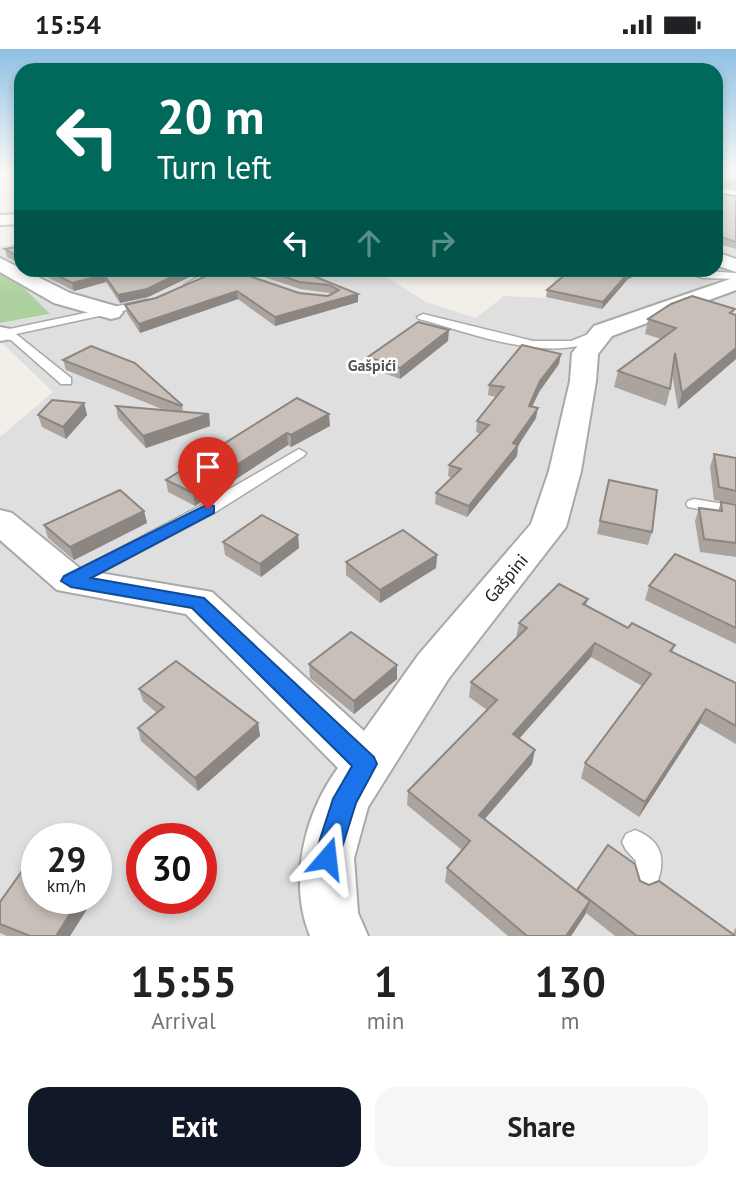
<!DOCTYPE html>
<meta charset="utf-8">
<style>
:root{--surface:#fff;--page:#f6f6f6;--text:#202124;--muted:#757577;--accent:#111827}
body{margin:0;font-family:"PT Sans",sans-serif;background:var(--page);color:var(--text);height:100vh;display:flex;flex-direction:column;font-size:26px;white-space:nowrap}
*{box-sizing:border-box;margin:0}
p{font-size:23px;color:var(--muted)}
.icon{flex:none;width:38px;height:38px;fill:none;stroke:currentColor;stroke-width:2;stroke-linecap:round;stroke-linejoin:round}
.map{position:relative;height:887px;overflow:hidden}
.drawer{display:flex;flex-direction:column;background:var(--surface);flex:1}
.drawer>*{flex:none}
.guide{position:absolute;left:14px;top:14px;width:709px;height:214px;border-radius:21px;box-shadow:0 4px 10px #0003;background:#00695c;color:#fff;overflow:hidden}
.speed{position:absolute;left:21px;top:774px;display:flex;gap:14px;font-size:35px;font-weight:700;text-align:center}
.speed>*{display:grid;place-content:center;width:91px;height:91px;border-radius:50%;background:var(--surface);box-shadow:0 4px 10px #0003;line-height:1}
.speed small{font-size:18px;font-weight:400}
.speed .limit{border:10px solid #d22;background:#fff;color:#111}
.pin{position:absolute;display:grid;place-items:center;width:60px;height:60px;color:#fff;margin:-72px -30px;border-radius:50% 50% 50% 0;rotate:-45deg;box-shadow:0 0 7px #0007}
.pin .icon{rotate:45deg}
.me{position:absolute;width:77px;margin:-38px;rotate:17deg;stroke-linejoin:round;filter:drop-shadow(0 0 5px #0008)}
.turn{display:flex;align-items:center;gap:24px;height:147px;padding:0 28px;font-size:32px}
.turn .icon{width:91px;height:91px;stroke-width:2.5}
.turn b{display:block;font-size:49px;line-height:60px}
.lanes{display:flex;align-items:center;height:66px;padding:0 28px;background:#0003;justify-content:center;gap:35px;direction:ltr}
.lanes .off{opacity:.35}
.eta{display:flex;justify-content:space-evenly;align-items:center;height:119px;text-align:center}
.eta b{font-size:42px;font-weight:700;line-height:49px}
.button{display:flex;gap:14px;margin-top:auto;padding:14px 28px}
.button a{flex:1;height:80px;border-radius:21px;background:var(--accent);color:#fff;font-size:28px;font-weight:700;line-height:80px;text-align:center}
.button a+a{background:var(--page);color:var(--text)}
.status{display:flex;justify-content:space-between;align-items:center;height:49px;padding:0 35px;background:var(--surface);direction:ltr}
.status svg{height:19px;fill:currentColor}
.map>svg:first-child{display:block}
.residential{fill:#e0dfdf;fill-rule:evenodd}
.forest{fill:#add19e}
.lines{fill:none;stroke-linecap:round;stroke-linejoin:round}
.service-casing{stroke:#a9a9a9;stroke-width:3}
.minor-casing{stroke:#a9a9a9;stroke-width:4}
.service{fill:#fff;fill-rule:evenodd}
.minor{fill:#fff;fill-rule:evenodd}
.wall{fill:#aba49e}
.shaded-wall{fill:#8b8681}
.building{fill:#c7bfb8;stroke:#8b8681;stroke-width:2}
.route{fill:#1a73e8;stroke:#114b97;stroke-width:2}
.labels{text-anchor:middle;dominant-baseline:central;stroke-width:5;stroke-linejoin:round;paint-order:stroke}
.far-neighbourhood-label{font-size:16px;font-weight:bold;fill:#555;stroke:#fff}
.street-label{font-size:18px;fill:#222;stroke:#fff}
</style>
<div class="status"><b>15:54</b><svg viewBox="0 0 49 12"><path d="M0 12V9h3v3zM5 12V6h3v6zM10 12V3h3v9zM15 12V0h3v12zM26 1h20v11H26zM47 4h2v5h-2z"/></svg></div>
<div class="map">
<svg width="736" height="887" viewBox="0 0 736 887">
<rect width="100%" height="100%" fill="#f2efe9"/>
<path class="residential" d="M716 123H736V887H0V388L53 343 0 292V274L49 266 13 228 0 223V198L21 194V220L376 221 426 253 476 269 504 247 547 249 558 221 716 220ZM37 789H96V849H37ZM142 789H201V849H142Z"/>
<polygon class="forest" points="0,223 13,228 50,265 0,274"/>
<g class="lines">
<defs>
<g id="service">
<polygon points="676,220 736,224 736,230 703,229"/>
<polygon points="211,221 236,221 241,224 236,227 216,226 189,239 184,236"/>
<polygon points="146,251 150,252 150,256 16,285 71,329 71,335 61,335 11,291 0,288 0,282"/>
<path d="M423 265 533 292H571L601 280 607 283C562 321 469 283 419 270L417 268Z"/>
<polygon points="299,400 306,404 304,407 214,464 77,536 65,536 62,532 65,528 202,456"/>
<polygon points="694,450 736,457 736,467 688,458 686,455 688,452"/>
<path d="M635 781C666 793 666 815 654 842L645 846 636 842 632 833 636 812 626 801 622 793 626 785Z"/>
</g>
<g id="minor">
<polygon points="716,138 736,142 736,152 716,148"/>
<polygon points="21,165 21,175 0,176 0,166"/>
<polygon points="716,203 736,210 736,223 716,216"/>
<polygon points="0,209 70,244 119,258 123,263 119,268 111,270 54,254 0,223"/>
<path d="M736 228V241L612 287 598 305 596 332 581 422 566 478 449 629 368 758 354 809 358 864 368 887H310C288 833 304 765 338 719L186 565 57 541 0 491V461L12 464 82 521 212 543 364 682 419 605 531 475 549 422 570 332 572 304 576 299 594 277Z"/>
<polygon points="0,278 11,280 14,285 11,290 0,292"/>
</g>
</defs>
<use href="#service" class="service-casing"/>
<use href="#minor" class="minor-casing"/>
<use href="#service" class="service"/>
<use href="#minor" class="minor"/>
</g>
<g class="wall">
<polygon points="716,123 736,123 736,140 716,136"/>
<polygon points="736,147 736,200 719,195 716,196"/>
<polygon points="21,197 21,215 7,208 5,200"/>
<polygon points="32,220 206,220 148,248 120,254 106,233 74,242"/>
<polygon points="222,220 299,244 328,247 332,245 329,244 300,240 247,222 235,220 309,220 312,222 312,227 358,245 358,253 275,277 238,250 140,284 127,264 125,256 156,249"/>
<polygon points="572,220 651,220 628,230 602,260 546,248 547,241"/>
<polygon points="733,265 736,266 736,310 678,360 672,325 670,340 666,357 614,338 618,322 661,290 645,285 648,270"/>
<polygon points="448,292 400,330 368,318 368,308"/>
<polygon points="63,311 182,356 183,363 209,365 210,377 146,399 118,369 116,357 164,361 66,321"/>
<polygon points="559,315 539,343 532,357 536,369 518,396 517,407 467,468 435,455 436,444 452,429 448,427 449,416 481,385 476,383 477,372 496,348 488,346 489,336"/>
<polygon points="297,349 330,377 291,398 288,396 195,457 168,443 166,431"/>
<polygon points="84,354 87,366 66,390 42,378 38,366"/>
<polygon points="714,405 736,409 736,455 714,451 710,418"/>
<polygon points="609,431 652,483 648,496 597,485"/>
<polygon points="721,453 736,456 736,508 700,503 695,472 699,459 718,462"/>
<polygon points="144,462 147,474 74,511 48,489 44,476"/>
<polygon points="298,486 299,499 261,528 225,506 223,493"/>
<polygon points="437,506 436,519 380,554 346,526 346,513"/>
<polygon points="736,532 736,595 645,551 649,537"/>
<polygon points="588,550 586,557 628,579 675,596 672,603 736,634 736,695 700,674 639,768 581,729 585,714 642,637 591,608 519,690 532,715 485,770 577,842 640,832 733,885 736,878 736,887 615,887 586,864 571,887 508,887 445,833 447,819 462,801 407,756 408,742 487,661 469,648 471,633 516,589 519,574"/>
<polygon points="309,615 397,630 354,665 310,629"/>
<polygon points="139,640 258,674 260,687 198,742 141,692 138,679 157,664 143,652"/>
<polygon points="37,849 94,849 70,887 7,887 0,884 0,853"/>
</g>
<g class="shaded-wall">
<polygon points="721,188 719,195 716,196 716,189"/>
<polygon points="188,220 206,220 148,248 120,254 118,246"/>
<polygon points="635,220 651,220 628,230 602,260 603,253 629,223"/>
<polygon points="104,226 106,233 74,242 72,234"/>
<polygon points="237,242 238,250 140,284 139,275"/>
<polygon points="358,245 358,253 275,277 275,268"/>
<polygon points="449,281 448,292 400,330 400,319"/>
<polygon points="736,299 736,310 678,360 682,344"/>
<polygon points="561,305 559,315 539,343 528,367 529,357 540,332"/>
<polygon points="84,354 87,366 66,390 63,378"/>
<polygon points="538,359 536,369 516,400 518,396 517,407 467,468 469,457"/>
<polygon points="209,365 210,377 146,399 143,387"/>
<polygon points="329,365 330,377 291,398 291,386"/>
<polygon points="287,384 288,396 195,457 193,444"/>
<polygon points="144,462 147,474 74,511 70,498"/>
<polygon points="298,486 299,499 261,528 260,515"/>
<polygon points="437,506 436,519 380,554 380,541"/>
<polygon points="595,594 591,608 510,700 513,685"/>
<polygon points="397,616 397,630 354,665 354,652"/>
<polygon points="706,660 700,674 639,768 645,753"/>
<polygon points="258,674 260,687 198,742 195,729"/>
<polygon points="535,701 532,715 476,780 479,766"/>
<polygon points="99,819 104,832 96,844 96,823"/>
<polygon points="80,849 94,849 70,887 56,887"/>
<polygon points="590,852 585,866 571,887 566,887"/>
</g>
<g class="building">
<polygon points="716,123 736,123 736,134 716,130 716,133"/>
<polygon points="716,144 736,147 736,193 721,188 716,189"/>
<polygon points="21,197 21,209 5,200"/>
<polygon points="45,220 188,220 147,240 118,246 104,226 72,234"/>
<polygon points="222,220 229,220 299,244 328,247 339,241 329,236 299,233 264,220 309,220 312,222 306,224 358,245 275,268 237,242 139,275 125,256 156,249"/>
<polygon points="572,220 635,220 629,223 603,253 547,241"/>
<polygon points="692,247 735,260 730,264 736,266 736,299 682,344 675,304 670,340 618,322 676,279 648,270 671,255"/>
<polygon points="418,273 449,281 400,319 368,308"/>
<polygon points="522,296 561,305 540,332 529,357 538,359 513,394 518,396 469,457 436,444 461,420 449,416 489,376 477,372 504,338 489,336"/>
<polygon points="91,297 135,314 182,356 181,357 63,311"/>
<polygon points="297,349 329,365 291,386 287,384 193,444 166,431"/>
<polygon points="52,351 84,354 63,378 38,366"/>
<polygon points="116,357 209,365 143,387"/>
<polygon points="714,405 736,409 736,442 719,438"/>
<polygon points="609,431 657,441 652,483 600,472"/>
<polygon points="120,441 144,462 70,498 44,476"/>
<polygon points="721,453 736,456 736,494 704,490 699,459 722,462"/>
<polygon points="262,466 298,486 260,515 223,493"/>
<polygon points="403,481 437,506 380,541 346,513"/>
<polygon points="675,505 736,532 736,579 649,537"/>
<polygon points="559,535 588,550 583,555 628,579 632,574 675,596 670,602 736,634 736,677 706,660 645,753 585,714 651,625 595,594 513,685 535,701 479,766 590,852 566,887 527,887 447,819 470,792 408,742 497,651 471,633 527,579 519,574"/>
<polygon points="351,583 397,616 354,652 309,615"/>
<polygon points="176,612 258,674 195,729 138,679 164,658 139,640"/>
<polygon points="608,796 635,815 640,832 649,836 659,832 734,886 734,887 637,887 577,841"/>
<polygon points="37,801 37,849 80,849 56,887 30,887 0,875 0,853"/>
</g>
<linearGradient id="sky" x2="0" y2="1"><stop stop-color="#8fc0e4"/><stop offset="0.5" stop-color="#f9f8f5"/><stop offset="1" stop-color="#f9f8f5" stop-opacity="0"/></linearGradient>
<rect width="736" height="247" fill="url(#sky)"/>
<polygon class="route" points="208,455 214,457 214,464 91,529 204,549 374,708 377,715 356,754 336,818 327,821 318,818 314,809 333,750 352,717 192,559 71,538 61,532 64,527"/>
<g class="labels">
<g class="far-neighbourhood-label">
<text x="372" y="316">Gašpići</text>
</g>
<g class="street-label">
<text transform="translate(506 529) rotate(-50)">Gašpini</text>
</g>
</g>
</svg>
<div class="speed"><div>29<small>km/h</small></div><div class="limit">30</div></div>
<div class="pin" style="left:208px;top:460px;background:#d93025"><svg class="icon" aria-label="arrive" viewBox="0 0 24 24"><path d="M6 21V4h12l-3 4 3 4H6"/></svg></div>
<svg class="me" style="left:327px;top:809px" viewBox="-20 -20 40 40"><path d="M0-17L14 15 0 8-14 15z" fill="#1a73e8" stroke="#fff" stroke-width="4"/></svg>
<div class="guide">
<div class="turn"><svg class="icon" aria-label="left" viewBox="0 0 24 24"><path d="M17 20v-9H6M10 6l-5 5 5 5"/></svg><div><b>20 m</b>Turn left</div></div>
<div class="lanes"><svg class="icon" aria-label="left" viewBox="0 0 24 24"><path d="M17 20v-9H6M10 6l-5 5 5 5"/></svg><svg class="icon off" aria-label="ahead" viewBox="0 0 24 24"><path d="M12 20V5M6 11l6-6 6 6"/></svg><svg class="icon off" aria-label="right" viewBox="0 0 24 24"><path d="M7 20v-9h11M14 6l5 5-5 5"/></svg></div>
</div>
</div>
<section class="drawer">
<div class="eta">
<div><b>15:55</b><p>Arrival</p></div>
<div><b>1</b><p>min</p></div>
<div><b>130</b><p>m</p></div>
</div>
<div class="button"><a>Exit</a><a>Share</a></div>
</section>
